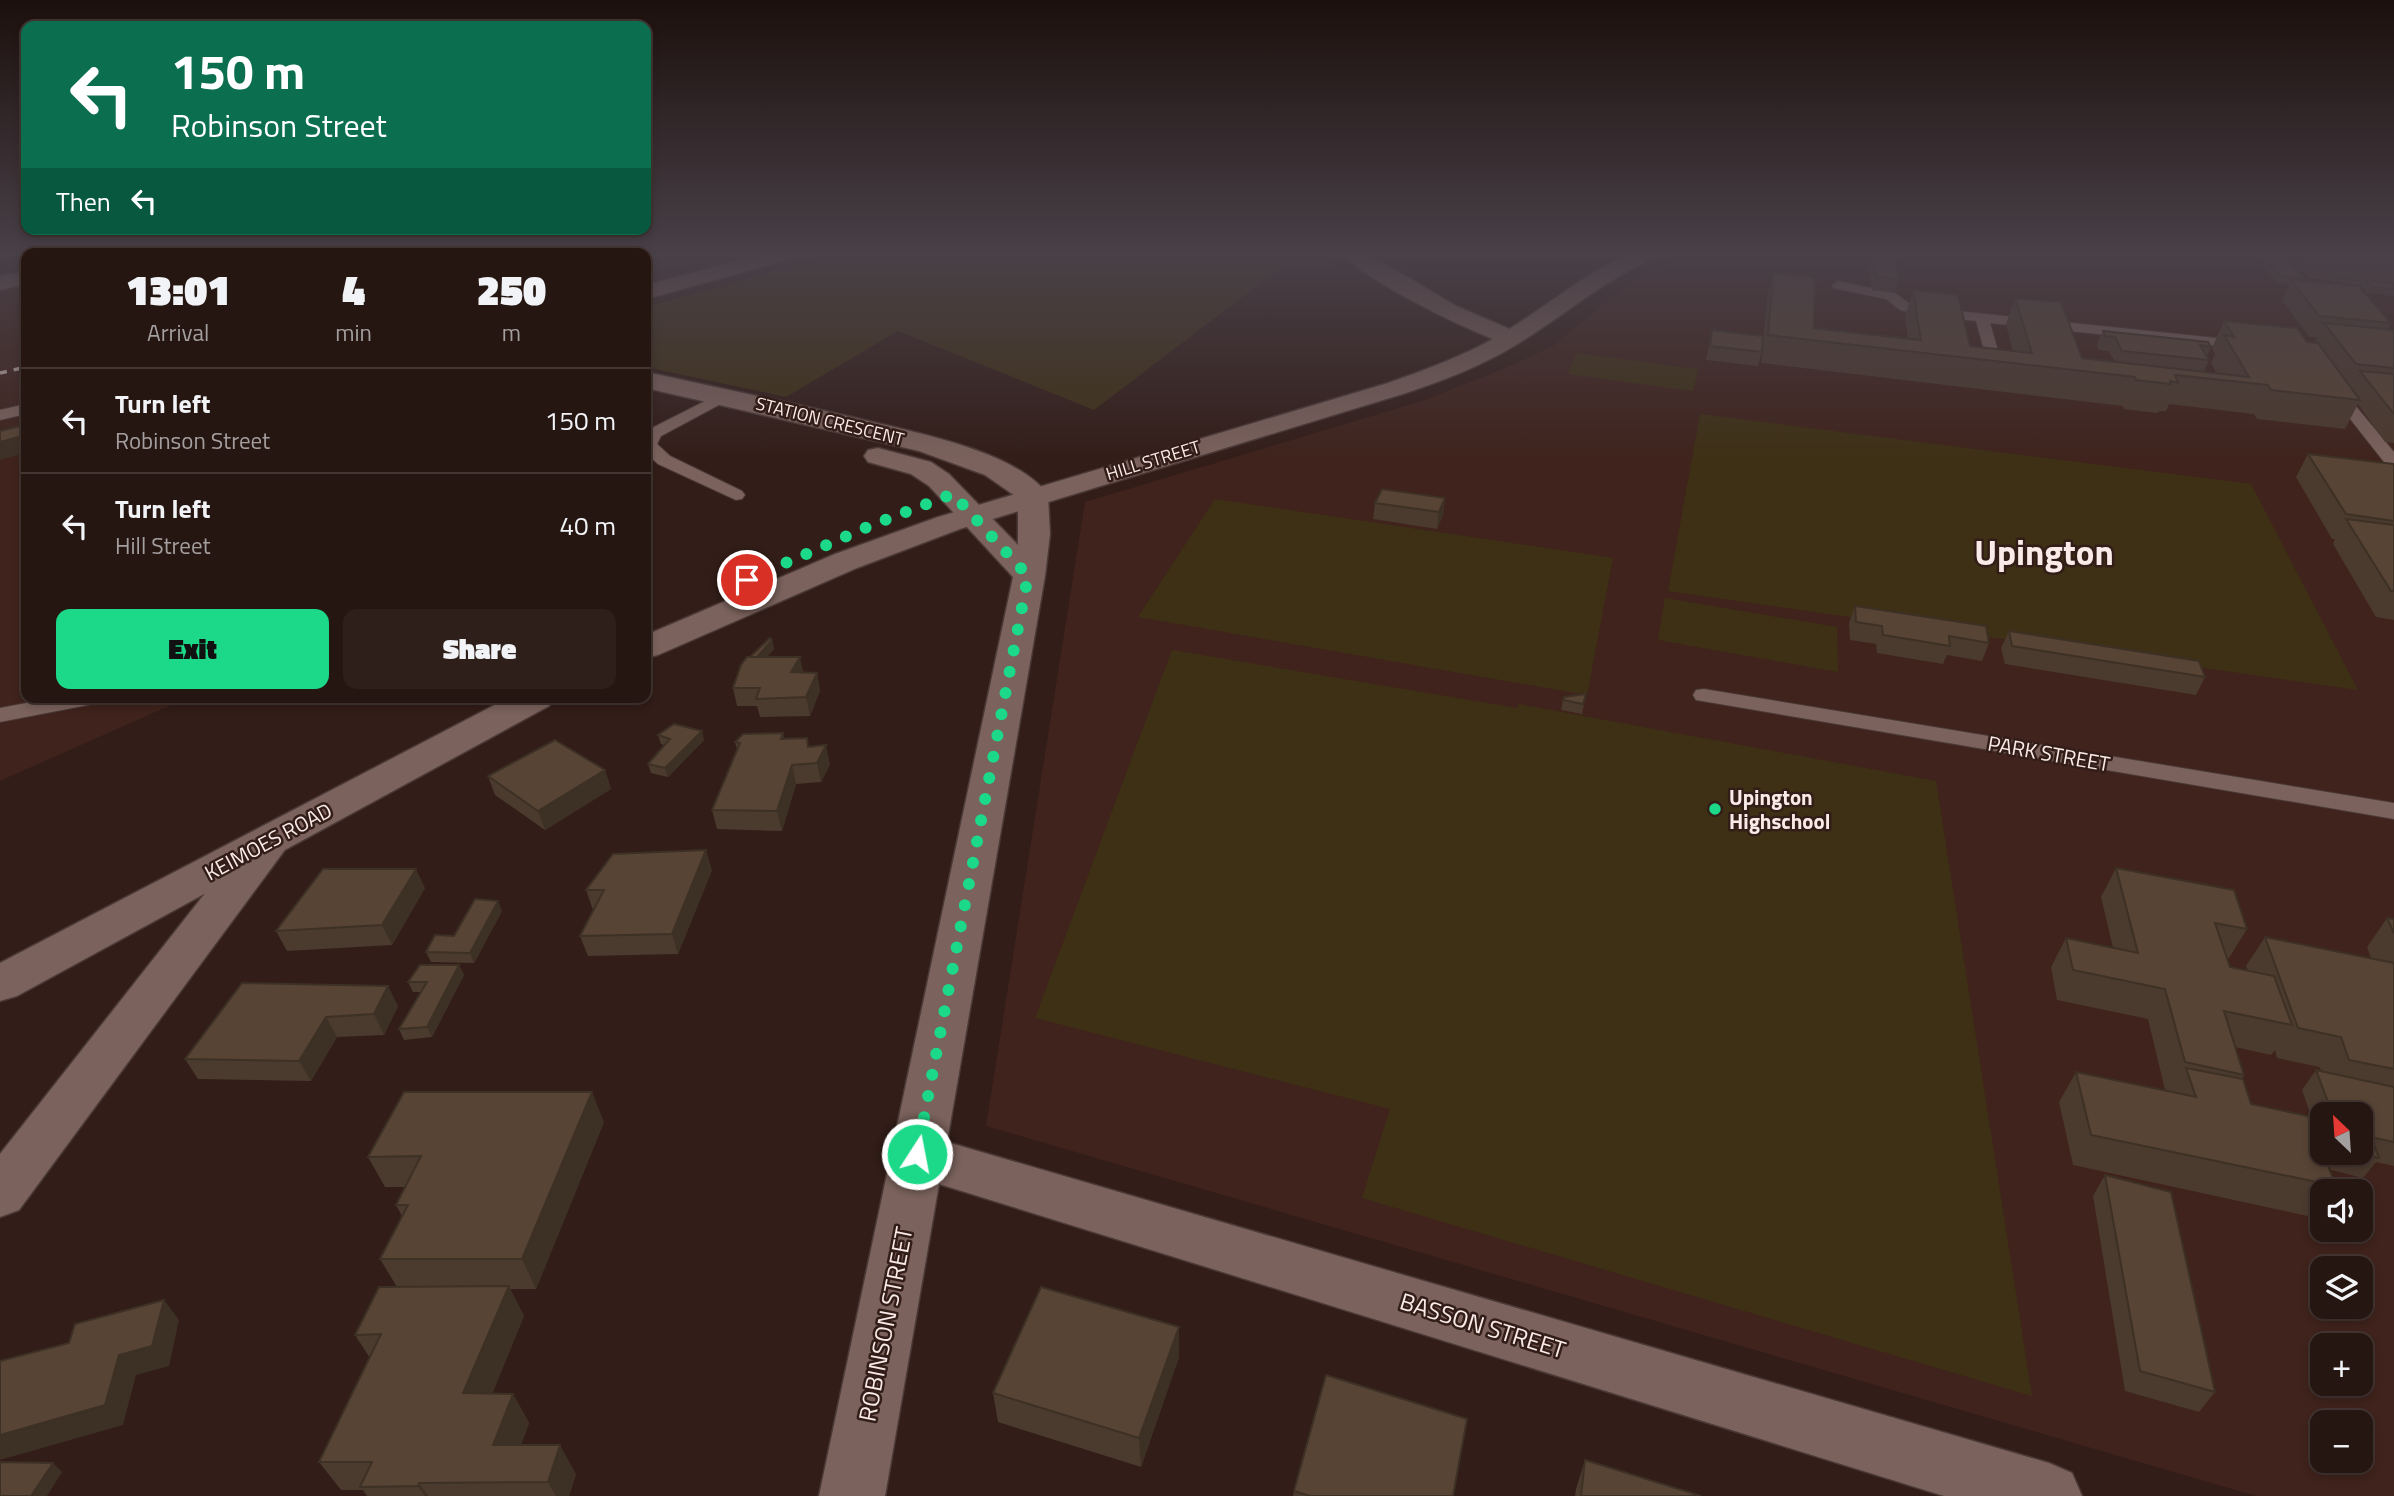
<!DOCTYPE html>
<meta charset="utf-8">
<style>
:root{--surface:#261612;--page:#2e1f1b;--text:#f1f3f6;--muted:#a49f9f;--line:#423532;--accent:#1bd988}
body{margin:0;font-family:"Titillium Web",sans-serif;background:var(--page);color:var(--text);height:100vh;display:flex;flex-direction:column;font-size:26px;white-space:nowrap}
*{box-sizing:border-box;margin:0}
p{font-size:23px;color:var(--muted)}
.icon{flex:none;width:38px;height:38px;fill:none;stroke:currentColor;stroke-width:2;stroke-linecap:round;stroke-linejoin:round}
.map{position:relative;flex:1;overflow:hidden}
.drawer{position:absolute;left:21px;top:248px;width:630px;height:455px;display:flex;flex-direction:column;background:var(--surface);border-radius:14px;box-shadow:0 4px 10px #0003,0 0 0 2px var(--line)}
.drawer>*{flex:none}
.hud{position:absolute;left:21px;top:21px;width:630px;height:214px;border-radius:14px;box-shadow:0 4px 10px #0003,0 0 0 2px var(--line);background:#0b6e4f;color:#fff;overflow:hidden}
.needle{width:46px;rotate:335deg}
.tools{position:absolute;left:2310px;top:1102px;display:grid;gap:14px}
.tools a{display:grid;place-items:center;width:63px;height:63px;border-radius:14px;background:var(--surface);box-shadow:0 4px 10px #0003,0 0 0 2px var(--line);font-size:35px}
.pin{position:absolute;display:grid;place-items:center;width:60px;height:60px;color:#fff;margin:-30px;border:4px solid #fff;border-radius:50%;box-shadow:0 2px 7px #0007}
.me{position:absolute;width:77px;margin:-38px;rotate:11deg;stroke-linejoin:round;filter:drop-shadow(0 0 5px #0008)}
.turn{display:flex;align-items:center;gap:24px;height:147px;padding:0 35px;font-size:32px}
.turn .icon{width:91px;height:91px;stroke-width:2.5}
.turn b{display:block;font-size:49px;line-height:60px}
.then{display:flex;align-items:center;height:66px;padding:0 35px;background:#0003;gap:14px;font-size:26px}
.eta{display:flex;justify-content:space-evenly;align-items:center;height:119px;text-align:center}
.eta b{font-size:42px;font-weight:800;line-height:49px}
.action{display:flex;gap:14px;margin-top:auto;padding:14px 35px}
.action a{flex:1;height:80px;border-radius:14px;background:var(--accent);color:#111;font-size:28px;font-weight:800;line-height:80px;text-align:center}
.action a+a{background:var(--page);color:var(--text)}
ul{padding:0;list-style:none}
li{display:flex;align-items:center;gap:21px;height:105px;padding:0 35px;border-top:2px solid var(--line)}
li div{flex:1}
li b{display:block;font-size:26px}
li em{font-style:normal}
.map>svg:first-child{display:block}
.built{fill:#3f231c;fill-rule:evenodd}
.green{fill:#3e3015}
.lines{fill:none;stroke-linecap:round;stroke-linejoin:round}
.lane-casing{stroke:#4a3936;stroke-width:2}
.street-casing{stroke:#4a3936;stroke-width:3}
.secondary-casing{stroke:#4a3936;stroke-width:3}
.lane{fill:#7b625c;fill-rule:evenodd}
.street{fill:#7b625c;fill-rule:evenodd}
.secondary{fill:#7b625c;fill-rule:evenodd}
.rail{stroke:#beaeaa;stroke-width:3.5;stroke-dasharray:7 7;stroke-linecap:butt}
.wall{fill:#4b3a2e}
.shaded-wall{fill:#3d3025}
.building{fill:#574435;stroke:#3d3025;stroke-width:2}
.route{stroke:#1bd988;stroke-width:12;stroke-dasharray:0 21.6}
.poi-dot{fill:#1bd988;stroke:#321d18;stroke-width:2.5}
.labels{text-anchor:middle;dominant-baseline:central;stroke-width:5;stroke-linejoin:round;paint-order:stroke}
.far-street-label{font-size:18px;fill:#faebe8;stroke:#321d18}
.street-label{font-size:21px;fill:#faebe8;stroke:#321d18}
.poi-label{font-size:21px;font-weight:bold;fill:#faebe8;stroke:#321d18;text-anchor:start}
.near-street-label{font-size:24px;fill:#faebe8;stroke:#321d18}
.town-label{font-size:35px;font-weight:bold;fill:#faebe8;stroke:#321d18}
</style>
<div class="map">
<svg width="2394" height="1496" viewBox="0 0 2394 1496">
<rect width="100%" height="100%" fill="#321d18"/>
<g class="built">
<polygon points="769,253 646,286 646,254 175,254"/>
<path d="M1691 253H2394V1496H2256L986 1126 1085 502 1422 401 1503 369 1553 346 1640 274ZM2322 1115H2361V1153H2322ZM2322 1192H2361V1230H2322ZM2322 1269H2361V1307H2322ZM2322 1346H2361V1384H2322ZM2322 1423H2361V1461H2322Z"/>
<polygon points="26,284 26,698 187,698 0,781 0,290"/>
</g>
<g class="green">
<polygon points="840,253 1323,253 1336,265 1281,268 1094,410 898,331 786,397 646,367 646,307"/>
<polygon points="1576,353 1698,369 1693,391 1568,374"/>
<polygon points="1700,414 2251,484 2358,690 1668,591"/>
<polygon points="1215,499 1613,558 1587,695 1138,617"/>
<polygon points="1665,598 1837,627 1838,672 1658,640"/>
<polygon points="1172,650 1517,708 1519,704 1936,781 2032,1396 1362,1198 1390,1109 1035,1018"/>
</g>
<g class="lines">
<defs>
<g id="lane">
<polygon points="1838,281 1895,293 1910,304 1920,307 2245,341 2252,345 2245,349 1990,323 2003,368 1996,372 1989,368 1976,321 1919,315 1900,310 1886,299 1833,288 1832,285"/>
<polygon points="2334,384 2339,386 2394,452 2394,468 2388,467 2329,392 2326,389 2329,386"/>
<polygon points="725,391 733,396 730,399 661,436 657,444 670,456 742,491 745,495 742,499 736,500 658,464 646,453 646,433 648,430"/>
<polygon points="26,404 26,414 0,420 0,410"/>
<polygon points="1704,689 2394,803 2394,819 1696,700 1693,695 1696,690"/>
<polygon points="53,698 99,698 96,703 88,705 0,722 0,708"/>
</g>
<g id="street">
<polygon points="133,253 158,253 133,254"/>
<polygon points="768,253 801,253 798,257 646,299 646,285"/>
<path d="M1343 253H1367L1456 306 1519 333 1523 338 1519 343 1511 345C1479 337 1359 278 1343 253Z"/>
<polygon points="26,272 26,284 0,290 0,276"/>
<path d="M646 372C714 387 783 401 851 417 903 430 1016 449 1048 495L1050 534 1045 576 947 1142 2049 1463 2072 1473 2082 1496H1944L939 1184 885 1496H819L1013 577 929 486 911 474 868 462 864 456 868 450 878 448 931 462 949 474 1018 545V498L985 475 919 451 646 388Z"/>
<polygon points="269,827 284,831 290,841 284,851 19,1210 0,1217 0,1154 254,831"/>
</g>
<g id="secondary">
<path d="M1632 253H1659L1656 257C1606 279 1566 314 1519 343 1484 365 1445 380 1406 393L960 529 857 568 658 655 646 658V635L835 554 938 517 1388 383C1427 369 1467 355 1503 333 1546 307 1585 273 1632 253Z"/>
<polygon points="508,698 554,698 549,706 17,996 0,1001 0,963"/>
</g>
</defs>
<use href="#lane" class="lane-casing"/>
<use href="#street" class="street-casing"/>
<use href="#secondary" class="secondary-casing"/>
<use href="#lane" class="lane"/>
<use href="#street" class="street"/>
<use href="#secondary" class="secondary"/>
<g class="rail">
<polyline points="486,254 490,253"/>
<polyline points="512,254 516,253"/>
<polyline points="0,373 26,367"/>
</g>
</g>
<g class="wall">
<polygon points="1867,253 1894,253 1899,279 1895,293 1872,290"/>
<polygon points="2254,253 2280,253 2285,259 2284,260 2304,279 2303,281 2332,284 2333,281 2309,278 2300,267 2306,253 2394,253 2394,296 2367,293 2362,287 2361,289 2391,323 2388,329 2394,330 2394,443 2385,442 2358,404 2345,429 2257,419 2254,414 2169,404 2166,411 2159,411 2158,413 2124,409 2123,406 1761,363 1767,299 1773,273 1814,328 1908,339 1905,316 1913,290 1970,346 2013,351 2006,324 2015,298 2082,358 2115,362 2109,351 2099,350 2097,345 2103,331 2211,347 2207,356 2209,360 2204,372 2217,374 2211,363 2215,354 2212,348 2224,321 2307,342 2314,343 2317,337 2309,337 2282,300 2289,284 2277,283 2263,265 2263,264 2262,263"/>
<polygon points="1712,330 1762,352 1758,366 1706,360"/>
<polygon points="2308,454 2394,464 2394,620 2376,617 2333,544 2335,539 2332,539 2296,477"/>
<polygon points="1445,498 1443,515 1437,529 1373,519 1375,503"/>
<polygon points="1855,606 1989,643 1982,661 1947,655 1943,664 1877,653 1876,644 1850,640 1849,623"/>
<polygon points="2009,631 2205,677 2196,695 2005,664 2001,648"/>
<polygon points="772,640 774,649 767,657 803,672 817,673 820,691 810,716 760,717 757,706 737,706 733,688 750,657"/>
<polygon points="1586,694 1582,714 1561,710 1563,700"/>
<polygon points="783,733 784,739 809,747 830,764 821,782 796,784 782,831 717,829 712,810 737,749 735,742"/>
<polygon points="658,735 704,740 668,777 651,773 648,764 664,745 661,744"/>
<polygon points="605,770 611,789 545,830 495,795 488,776"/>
<polygon points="2116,868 2247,929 2229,958 2227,958 2230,967 2248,971 2246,966 2265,937 2371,958 2367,947 2387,918 2394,919 2394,1166 2376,1162 2363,1178 2331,1170 2325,1153 2361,1153 2361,1115 2322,1115 2322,1147 2302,1090 2316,1070 2321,1070 2319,1067 2277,1058 2275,1050 2271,1055 2235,1047 2244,1075 2242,1079 2251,1104 2336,1186 2332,1192 2322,1192 2322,1204 2312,1217 2073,1165 2059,1102 2076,1072 2165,1090 2148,1019 2057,1000 2051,967 2066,938 2113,948 2101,897"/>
<polygon points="712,870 678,954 588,956 580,936 593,910 586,890"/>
<polygon points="425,888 392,945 287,951 276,931"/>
<polygon points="502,911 474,963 431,962 426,952"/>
<polygon points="459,965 464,975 432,1037 404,1040 399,1029 421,992 413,992 408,982"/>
<polygon points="242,983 398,1006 384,1035 337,1037 311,1081 198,1079 185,1059"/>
<polygon points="604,1122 536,1289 510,1289 524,1316 492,1393 513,1394 529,1423 521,1445 576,1474 569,1496 367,1496 363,1490 341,1490 319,1462 370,1358 355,1335 397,1287 380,1259 402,1216 396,1205 405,1187 385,1187 368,1157"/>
<polygon points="2105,1175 2215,1392 2199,1412 2125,1391 2093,1196"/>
<polygon points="1179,1327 1179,1357 1141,1467 998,1422 993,1393"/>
<polygon points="1585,1460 1701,1496 1575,1496 1576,1489"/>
<polygon points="1294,1491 1453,1496 1293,1496"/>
</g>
<g class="shaded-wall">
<polygon points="1,253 20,253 21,256 5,259"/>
<polygon points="602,253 624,253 624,254 597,254"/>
<polygon points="26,435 26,453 0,460 0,442"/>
<polygon points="1445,498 1443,515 1437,529 1439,512"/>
<polygon points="772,640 774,649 751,675 749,666"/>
<polygon points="800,657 804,675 791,672"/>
<polygon points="817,673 820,691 810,716 806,697"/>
<polygon points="702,731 704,740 668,777 665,768"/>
<polygon points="826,745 830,764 821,782 817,763"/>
<polygon points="792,765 796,784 782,831 777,811"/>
<polygon points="605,770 611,789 545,830 538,811"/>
<polygon points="706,850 712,870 678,954 672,934"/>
<polygon points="416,869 425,888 392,945 382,925"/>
<polygon points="498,901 502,911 474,963 470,953"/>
<polygon points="459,965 464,975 432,1037 427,1027"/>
<polygon points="388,986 398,1006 384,1035 374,1014"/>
<polygon points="326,1017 337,1037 311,1081 299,1061"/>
<polygon points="592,1092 604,1122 536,1289 522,1259"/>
<polygon points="509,1286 524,1316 481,1422 463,1393"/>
<polygon points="164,1300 179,1320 169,1366 136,1375 123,1425 0,1460 0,1435"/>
<polygon points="1179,1327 1179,1357 1141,1467 1139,1438"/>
<polygon points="513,1394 529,1423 510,1474 493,1445"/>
<polygon points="560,1445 576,1474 569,1496 556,1496 548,1482"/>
<polygon points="53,1463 62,1472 47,1496 31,1496"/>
<polygon points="419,1483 428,1496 425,1496 418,1486"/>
</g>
<g class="building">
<polygon points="568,253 602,253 564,254"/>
<polygon points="1872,253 1894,253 1899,279 1876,277"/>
<polygon points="2262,253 2280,253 2285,259 2265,257"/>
<polygon points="2321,253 2394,253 2394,260"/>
<polygon points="2266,259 2289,261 2304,279 2280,276"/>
<polygon points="1773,273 1815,277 1814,328 1921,340 1913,290 1958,295 1970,346 2032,353 2015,298 2061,302 2082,358 2249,377 2224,335 2234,337 2224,321 2297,328 2307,342 2318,343 2360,400 2271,390 2268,385 2175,375 2178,383 2170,381 2171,384 2136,380 2135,377 1768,335"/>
<polygon points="2335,278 2361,281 2363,286 2337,282"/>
<polygon points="2291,280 2359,286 2391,323 2319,316"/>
<polygon points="2366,280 2394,283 2394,289 2370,287"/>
<polygon points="2324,323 2394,330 2394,368 2356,364"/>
<polygon points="1712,330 1763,336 1762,352 1710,346"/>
<polygon points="2103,331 2208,342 2211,347 2200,345 2209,360 2122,351 2115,337 2105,336"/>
<polygon points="2360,371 2394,374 2394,414"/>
<polygon points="20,426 26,432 26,435 0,442 0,431"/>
<polygon points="2308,454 2394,464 2394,521 2346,514"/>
<polygon points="1382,489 1445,498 1439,512 1375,503"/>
<polygon points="2346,519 2394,525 2394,591 2391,591"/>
<polygon points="1855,606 1986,626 1989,643 1949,636 1950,646 1883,635 1882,626 1856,622"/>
<polygon points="2009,631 2199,661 2205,677 2012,646"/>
<polygon points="770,638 772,640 757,657 750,657"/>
<polygon points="747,657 800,657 791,672 817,673 806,697 756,699 760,688 733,688 741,665"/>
<polygon points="1586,694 1583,704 1563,700 1564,697"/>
<polygon points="674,724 702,731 665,768 648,764 670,739 658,735"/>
<polygon points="783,733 781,739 807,738 808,747 826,745 817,763 792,765 777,811 712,810 740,743 735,742 743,734"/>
<polygon points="555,740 605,770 538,811 488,776"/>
<polygon points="706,850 672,934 580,936 604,890 586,890 613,854"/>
<polygon points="2116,868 2234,890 2247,929 2215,923 2230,967 2274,976 2292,1025 2224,1011 2244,1075 2185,1062 2165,989 2073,970 2066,938 2138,953"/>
<polygon points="323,869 416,869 382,925 276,931"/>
<polygon points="475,899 498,901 470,953 426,952 435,935 454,936"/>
<polygon points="2387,918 2394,919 2394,933"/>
<polygon points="2265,937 2394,963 2394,1069 2349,1060 2341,1037 2298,1028"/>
<polygon points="420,965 459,965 427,1027 399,1029 427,982 408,982"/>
<polygon points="242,983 388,986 374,1014 326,1017 299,1061 185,1059"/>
<polygon points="2186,1068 2243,1079 2251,1104 2308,1116 2336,1186 2091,1135 2076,1072 2196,1097"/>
<polygon points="2316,1070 2394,1087 2394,1142 2371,1137 2379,1158 2360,1153 2361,1153 2361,1115 2333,1115"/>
<polygon points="404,1092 592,1092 522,1259 380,1259 408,1205 396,1205 421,1156 368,1157"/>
<polygon points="2105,1175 2171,1192 2215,1392 2140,1371"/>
<polygon points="509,1286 463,1393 513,1394 493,1445 560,1445 548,1482 419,1483 418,1486 360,1487 372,1462 319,1462 381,1334 355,1335 379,1287"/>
<polygon points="1041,1287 1179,1327 1139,1438 993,1393"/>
<polygon points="164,1300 152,1346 119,1355 105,1405 0,1435 0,1361 69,1343 75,1324"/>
<polygon points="1326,1375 1467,1419 1453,1496 1310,1496 1294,1491"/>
<polygon points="1585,1460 1701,1496 1581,1496"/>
<polygon points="0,1462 53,1463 31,1496 0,1496"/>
</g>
<linearGradient id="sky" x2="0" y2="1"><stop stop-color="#1c100d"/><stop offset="0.55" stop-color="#494048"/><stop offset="1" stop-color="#494048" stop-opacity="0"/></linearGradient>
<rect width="2394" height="462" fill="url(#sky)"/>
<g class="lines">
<polyline class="route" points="747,580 872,525 953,494 1028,576 917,1154"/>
</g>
<circle class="poi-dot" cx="1715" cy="809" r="7"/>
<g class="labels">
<g class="far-street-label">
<text transform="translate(830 421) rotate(14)">STATION CRESCENT</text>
<text transform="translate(1153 460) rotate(-17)">HILL STREET</text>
</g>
<g class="street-label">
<text transform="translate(2049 753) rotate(10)">PARK STREET</text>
<text transform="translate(268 841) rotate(-28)">KEIMOES ROAD</text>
</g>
<g class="poi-label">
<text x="1729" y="797">Upington<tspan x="1729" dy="24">Highschool</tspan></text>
</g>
<g class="near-street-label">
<text transform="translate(885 1324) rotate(-79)">ROBINSON STREET</text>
<text transform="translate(1483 1325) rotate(17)">BASSON STREET</text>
</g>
<g class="town-label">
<text x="2044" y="552">Upington</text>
</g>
</g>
</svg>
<div class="tools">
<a><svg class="needle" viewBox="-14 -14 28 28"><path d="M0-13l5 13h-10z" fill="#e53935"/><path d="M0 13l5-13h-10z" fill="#a49f9f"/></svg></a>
<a><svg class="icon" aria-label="sound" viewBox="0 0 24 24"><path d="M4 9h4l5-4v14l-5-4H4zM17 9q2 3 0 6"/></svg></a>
<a><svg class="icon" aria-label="layers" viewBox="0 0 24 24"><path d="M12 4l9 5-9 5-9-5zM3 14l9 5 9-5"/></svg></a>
<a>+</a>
<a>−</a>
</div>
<div class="pin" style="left:747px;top:580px;background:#d93025"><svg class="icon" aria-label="arrive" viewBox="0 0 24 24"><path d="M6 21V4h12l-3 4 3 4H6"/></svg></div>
<svg class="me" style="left:917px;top:1154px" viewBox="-20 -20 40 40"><circle r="17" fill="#1bd988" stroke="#fff" stroke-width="3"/><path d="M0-11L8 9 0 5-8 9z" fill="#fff"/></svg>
<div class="hud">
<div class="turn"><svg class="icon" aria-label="left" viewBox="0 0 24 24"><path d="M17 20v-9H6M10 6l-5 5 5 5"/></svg><div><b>150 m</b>Robinson Street</div></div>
<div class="then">Then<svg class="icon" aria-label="left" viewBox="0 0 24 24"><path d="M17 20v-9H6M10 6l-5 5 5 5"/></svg></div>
</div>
<section class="drawer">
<div class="eta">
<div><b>13:01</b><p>Arrival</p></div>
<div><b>4</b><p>min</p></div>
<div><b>250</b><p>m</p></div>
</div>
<ul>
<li><svg class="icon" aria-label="left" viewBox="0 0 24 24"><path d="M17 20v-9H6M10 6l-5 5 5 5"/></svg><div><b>Turn left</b><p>Robinson Street</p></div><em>150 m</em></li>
<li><svg class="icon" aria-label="left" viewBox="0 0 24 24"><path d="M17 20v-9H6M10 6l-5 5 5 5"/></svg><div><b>Turn left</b><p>Hill Street</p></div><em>40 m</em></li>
</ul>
<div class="action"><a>Exit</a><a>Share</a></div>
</section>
</div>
